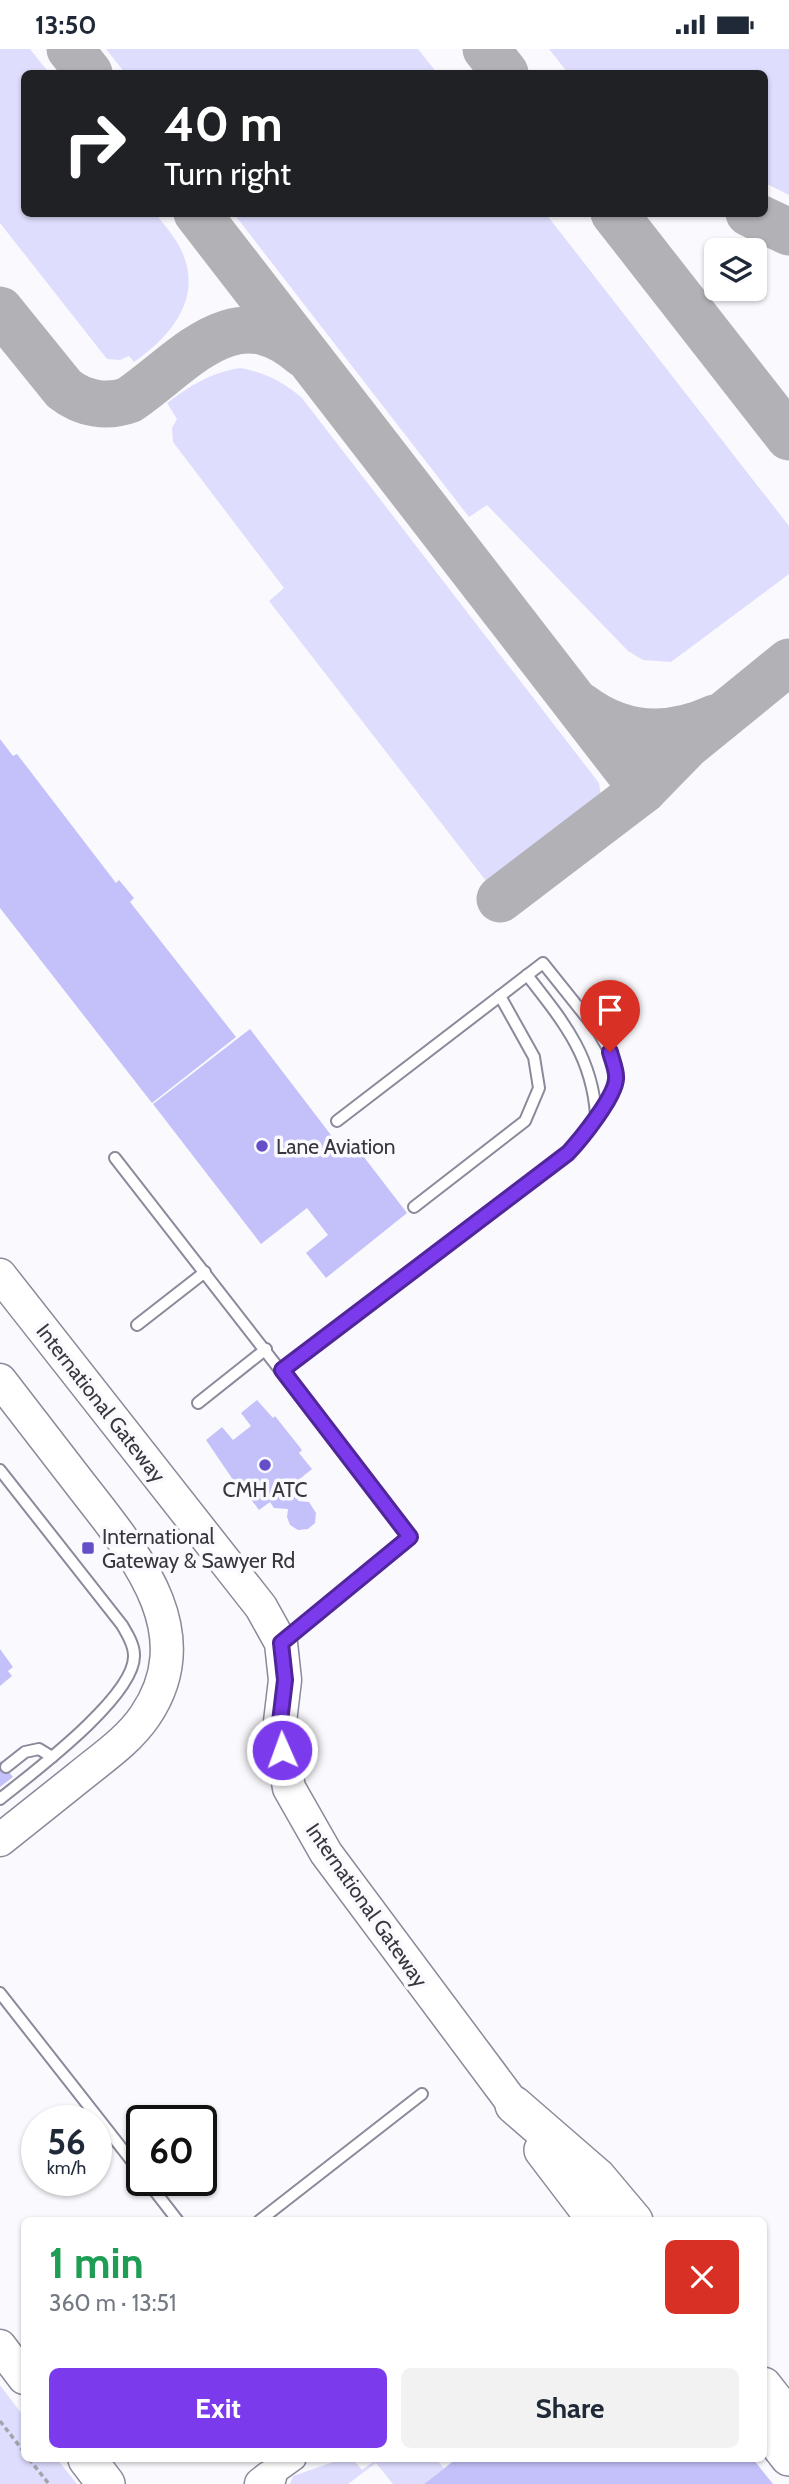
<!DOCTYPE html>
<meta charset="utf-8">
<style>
:root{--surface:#fff;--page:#f2f2f3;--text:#1f2937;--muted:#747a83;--accent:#7c3aed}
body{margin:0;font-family:Cabin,sans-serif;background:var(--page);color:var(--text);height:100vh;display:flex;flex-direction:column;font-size:26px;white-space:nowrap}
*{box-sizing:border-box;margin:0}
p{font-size:23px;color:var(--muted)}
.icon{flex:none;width:38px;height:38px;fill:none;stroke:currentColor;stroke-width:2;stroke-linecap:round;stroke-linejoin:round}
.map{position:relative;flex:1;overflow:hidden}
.sheet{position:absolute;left:21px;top:2168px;width:746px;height:245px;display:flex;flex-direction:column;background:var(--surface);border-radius:10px;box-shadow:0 2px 5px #0004}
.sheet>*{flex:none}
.banner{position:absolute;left:21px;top:21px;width:747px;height:147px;border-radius:10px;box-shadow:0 2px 5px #0004;background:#202124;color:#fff;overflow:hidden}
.buttons{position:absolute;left:704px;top:189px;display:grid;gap:14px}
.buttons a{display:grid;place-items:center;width:63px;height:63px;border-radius:10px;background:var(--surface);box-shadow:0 2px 5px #0004;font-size:35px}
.speed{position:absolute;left:21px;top:2056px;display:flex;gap:14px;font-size:35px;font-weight:700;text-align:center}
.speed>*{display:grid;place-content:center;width:91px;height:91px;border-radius:50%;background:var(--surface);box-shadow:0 2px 5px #0004;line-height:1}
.speed small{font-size:18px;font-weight:400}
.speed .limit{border:4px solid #111;border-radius:10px;background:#fff;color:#111}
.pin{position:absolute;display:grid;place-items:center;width:60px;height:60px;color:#fff;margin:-72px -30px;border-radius:50% 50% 50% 0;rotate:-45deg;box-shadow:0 0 7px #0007}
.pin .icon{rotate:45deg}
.me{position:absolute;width:77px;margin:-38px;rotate:358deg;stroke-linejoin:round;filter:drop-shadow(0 0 5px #0008)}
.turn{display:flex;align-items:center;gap:24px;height:147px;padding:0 28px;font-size:32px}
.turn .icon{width:91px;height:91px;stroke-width:2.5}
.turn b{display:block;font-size:49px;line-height:60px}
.round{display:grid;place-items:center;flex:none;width:74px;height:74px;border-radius:10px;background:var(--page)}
.headline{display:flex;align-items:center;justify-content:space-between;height:119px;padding:0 28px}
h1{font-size:42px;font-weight:700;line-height:52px;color:#1e9e55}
.primary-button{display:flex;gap:14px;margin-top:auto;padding:14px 28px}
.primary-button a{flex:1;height:80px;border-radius:10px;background:var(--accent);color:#fff;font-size:28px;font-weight:700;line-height:80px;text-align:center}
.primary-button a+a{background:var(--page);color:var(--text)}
.status{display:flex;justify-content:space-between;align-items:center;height:49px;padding:0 35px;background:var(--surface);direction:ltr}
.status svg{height:19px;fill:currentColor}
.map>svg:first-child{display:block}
.green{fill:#deddfe}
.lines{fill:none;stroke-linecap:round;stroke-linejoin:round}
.taxiway{stroke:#b2b2b6;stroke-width:47}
.building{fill:#c4c1fa}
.service-casing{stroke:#8a8a9b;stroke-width:14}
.minor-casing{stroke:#8a8a9b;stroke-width:24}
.primary-casing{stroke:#8a8a9b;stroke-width:35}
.motorway-casing{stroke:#8a8a9b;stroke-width:40}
.path{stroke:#a4a4a9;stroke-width:3.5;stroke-dasharray:5 3.5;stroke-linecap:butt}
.service{stroke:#fff;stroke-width:10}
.minor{stroke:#fff;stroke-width:21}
.primary{stroke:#fff;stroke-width:32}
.motorway{stroke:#fff;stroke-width:37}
.route-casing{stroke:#51269a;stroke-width:18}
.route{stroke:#7c3aed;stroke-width:12}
.poi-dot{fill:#654fc8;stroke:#fafafe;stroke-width:2.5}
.labels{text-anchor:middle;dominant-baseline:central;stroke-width:7;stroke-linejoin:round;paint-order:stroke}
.poi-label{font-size:21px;fill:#37373e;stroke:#fafafe;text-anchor:start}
.street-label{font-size:21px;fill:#37373e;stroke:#fafafe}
</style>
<div class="status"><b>13:50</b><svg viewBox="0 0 49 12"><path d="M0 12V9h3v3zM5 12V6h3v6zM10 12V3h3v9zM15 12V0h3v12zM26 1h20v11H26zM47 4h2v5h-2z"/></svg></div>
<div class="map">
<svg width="789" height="2435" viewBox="0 0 789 2435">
<rect width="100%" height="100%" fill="#fafafe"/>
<g class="green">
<path d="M0 0H30L49 24H24V164L156 165C165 177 177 190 183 205 202 251 170 288 134 313L129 307 120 311 107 310 0 174Z"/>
<polygon points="106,0 418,0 437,24 125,24"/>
<polygon points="549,0 789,0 789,146 765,134 765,24 568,24"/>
<polygon points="234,165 546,165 789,477 789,525 671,613 643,611 628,602 487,456 469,468"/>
<path d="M240 319C266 324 282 332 302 349L599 734 601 747 595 760 496 837H490L269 552 284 539 173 393 172 379 177 370 167 354C191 336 210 324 240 319Z"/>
<polygon points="0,2336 24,2368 24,2410 57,2410 77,2435 0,2435"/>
<polygon points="342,2410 353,2410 362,2421 377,2410 436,2410 444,2419 424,2435 393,2435 376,2414 348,2435 290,2435 293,2427"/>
</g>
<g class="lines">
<g class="taxiway">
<polyline points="70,0 89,24"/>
<polyline points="486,0 505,24"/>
<polyline points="197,164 643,741"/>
<polyline points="614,164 789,388"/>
<polyline points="749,164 789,183"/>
<path d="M0 261 64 340C83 355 107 359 129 351 184 314 234 244 303 305"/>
<path d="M581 657C622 688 669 690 715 669"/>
<polyline points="500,850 643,741 687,696 789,613"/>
</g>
</g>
<g class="building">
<polygon points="0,690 13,707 17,705 116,834 119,831 134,849 130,853 236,988 152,1054 0,859"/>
<polygon points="250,980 347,1107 357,1099 407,1164 326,1229 306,1204 328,1186 307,1159 261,1195 153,1055"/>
<polygon points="257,1351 273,1369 275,1367 302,1401 299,1404 312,1420 296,1433 301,1438 298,1452 309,1453 316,1464 315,1474 308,1480 298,1481 290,1476 287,1468 288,1460 274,1459 270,1453 259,1461 247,1445 244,1447 206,1391 222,1378 233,1391 251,1377 241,1364"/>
<polygon points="0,1600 13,1618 8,1622 12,1627 0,1637"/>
<polygon points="0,1712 13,1728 0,1738"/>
<polygon points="456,2410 753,2410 773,2435 424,2435"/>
</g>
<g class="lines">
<defs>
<g id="service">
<path d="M527 926C562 971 592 1006 596 1066"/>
<polyline points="337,1072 500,947"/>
<polyline points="115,1109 410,1488 283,1592"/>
<polyline points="137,1276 205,1223"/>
<polyline points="282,1321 568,1104 585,1086 596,1066 609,1053 616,1030 610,1003 599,984 543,914 500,947 534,1008 539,1039 525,1072 414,1158"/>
<polyline points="198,1354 266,1300"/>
<path d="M0 1421 122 1576C127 1585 134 1595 134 1606 136 1647 31 1725 0 1750"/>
<polyline points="6,1718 25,1703 39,1700 52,1708"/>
<polyline points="0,1944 142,2125"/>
<polyline points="147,2132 178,2172"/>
<polyline points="259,2172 422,2045"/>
</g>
<polyline id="minor" points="270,2428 295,2410"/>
<g id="primary">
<polyline points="0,1226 261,1558 281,1594 285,1631 279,1681 289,1739 326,1804 514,2056"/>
<path d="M0 1331C27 1366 54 1401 81 1436 133 1503 203 1582 145 1667 128 1692 102 1709 79 1728 53 1749 26 1770 0 1791"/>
<polyline points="0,2297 24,2329"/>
<polyline points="261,2435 270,2428"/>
</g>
<g id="motorway">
<polyline points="514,2056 597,2128 634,2172"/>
<polyline points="543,2101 597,2172"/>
<polyline points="763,2337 789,2370"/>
<polyline points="763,2375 789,2408"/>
<polyline points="87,2410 106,2435"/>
</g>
</defs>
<use href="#service" class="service-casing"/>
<use href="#minor" class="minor-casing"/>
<use href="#primary" class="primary-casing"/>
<use href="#motorway" class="motorway-casing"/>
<g class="path">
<polyline points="0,2372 24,2403"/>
<polyline points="29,2410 49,2435"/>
</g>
<use href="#service" class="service"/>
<use href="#minor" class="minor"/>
<use href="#primary" class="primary"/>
<use href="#motorway" class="motorway"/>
</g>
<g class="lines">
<defs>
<path id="route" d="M282 1701 279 1681 285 1631 281 1594 410 1488 282 1321 568 1104C581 1090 615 1048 616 1030 617 1022 612 1011 610 1003"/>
</defs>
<use href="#route" class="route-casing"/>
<use href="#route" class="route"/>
</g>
<g class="poi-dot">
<circle cx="262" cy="1097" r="7"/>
<circle cx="265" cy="1416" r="7"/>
<rect x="81" y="1492" width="14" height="14" rx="3.5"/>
</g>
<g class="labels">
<g class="poi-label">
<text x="276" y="1097">Lane Aviation</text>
<text x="265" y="1440" text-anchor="middle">CMH ATC</text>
<text x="102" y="1487">International<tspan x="102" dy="24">Gateway &amp; Sawyer Rd</tspan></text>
</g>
<g class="street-label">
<text transform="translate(101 1354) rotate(52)">International Gateway</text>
<text transform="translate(367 1856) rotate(55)">International Gateway</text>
</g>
</g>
</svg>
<div class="buttons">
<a><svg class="icon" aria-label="layers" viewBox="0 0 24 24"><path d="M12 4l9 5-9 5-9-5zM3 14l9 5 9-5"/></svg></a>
</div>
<div class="speed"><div>56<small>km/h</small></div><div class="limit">60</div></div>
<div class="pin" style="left:610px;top:1003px;background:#d93025"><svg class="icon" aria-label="arrive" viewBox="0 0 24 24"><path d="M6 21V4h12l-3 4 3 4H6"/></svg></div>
<svg class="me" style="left:282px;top:1701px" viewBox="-20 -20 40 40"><circle r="17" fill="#7c3aed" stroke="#fff" stroke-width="3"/><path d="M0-11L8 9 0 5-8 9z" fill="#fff"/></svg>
<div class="banner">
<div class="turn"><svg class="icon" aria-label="right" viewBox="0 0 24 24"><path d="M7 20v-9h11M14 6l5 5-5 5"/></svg><div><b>40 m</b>Turn right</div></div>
</div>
<section class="sheet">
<div class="headline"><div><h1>1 min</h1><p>360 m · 13:51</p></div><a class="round" style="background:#d93025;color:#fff"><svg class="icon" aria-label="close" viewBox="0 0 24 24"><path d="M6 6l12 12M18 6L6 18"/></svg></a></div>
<div class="primary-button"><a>Exit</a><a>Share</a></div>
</section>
</div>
